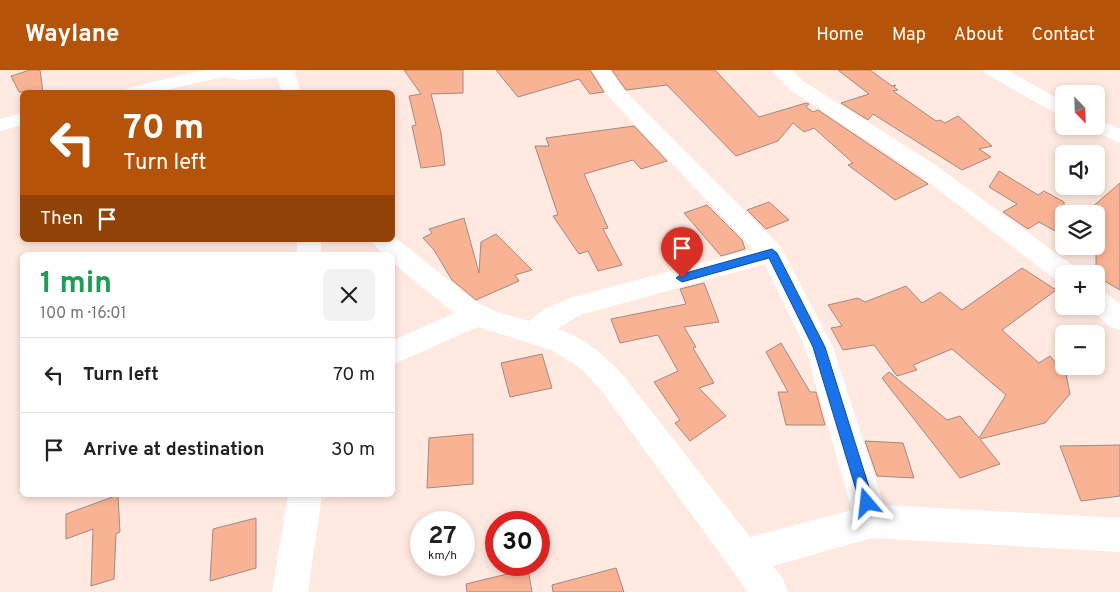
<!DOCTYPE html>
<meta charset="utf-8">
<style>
:root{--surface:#fff;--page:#f2f2f2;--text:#222;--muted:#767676;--line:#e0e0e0;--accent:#b45309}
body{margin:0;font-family:Overpass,sans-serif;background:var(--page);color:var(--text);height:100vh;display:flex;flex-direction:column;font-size:19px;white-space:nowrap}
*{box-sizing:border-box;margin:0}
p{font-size:16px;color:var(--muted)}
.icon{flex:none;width:28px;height:28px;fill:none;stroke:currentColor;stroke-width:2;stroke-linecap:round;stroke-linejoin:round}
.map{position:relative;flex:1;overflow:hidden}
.details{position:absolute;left:20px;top:182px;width:375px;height:245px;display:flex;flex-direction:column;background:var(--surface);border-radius:8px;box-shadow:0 2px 8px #0003}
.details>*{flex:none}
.top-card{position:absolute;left:20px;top:20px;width:375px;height:152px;border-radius:8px;box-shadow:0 2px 8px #0003;background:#b45309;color:#fff;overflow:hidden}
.needle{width:32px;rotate:157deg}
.tools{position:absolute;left:1055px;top:15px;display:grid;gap:10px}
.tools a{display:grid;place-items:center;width:50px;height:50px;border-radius:8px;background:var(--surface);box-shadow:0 2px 8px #0003;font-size:25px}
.speed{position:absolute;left:410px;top:441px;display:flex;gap:10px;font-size:25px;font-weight:700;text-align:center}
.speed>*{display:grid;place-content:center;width:65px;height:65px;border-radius:50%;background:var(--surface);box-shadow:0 2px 8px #0003;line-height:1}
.speed small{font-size:12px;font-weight:400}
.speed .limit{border:8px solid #d22;background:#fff;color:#111}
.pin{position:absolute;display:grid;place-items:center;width:42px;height:42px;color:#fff;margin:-51px -21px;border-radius:50% 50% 50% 0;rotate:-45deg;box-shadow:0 0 5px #0007}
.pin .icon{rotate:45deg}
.me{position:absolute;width:55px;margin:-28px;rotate:343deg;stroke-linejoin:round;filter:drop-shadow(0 0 4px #0008)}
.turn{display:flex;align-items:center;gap:18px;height:105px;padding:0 20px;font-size:22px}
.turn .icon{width:65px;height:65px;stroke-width:2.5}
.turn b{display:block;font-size:35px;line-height:42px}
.then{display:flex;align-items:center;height:48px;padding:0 20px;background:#0003;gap:10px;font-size:19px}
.round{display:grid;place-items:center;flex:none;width:52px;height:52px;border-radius:8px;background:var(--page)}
.headline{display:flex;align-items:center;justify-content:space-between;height:85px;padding:0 20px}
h1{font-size:30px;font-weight:700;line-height:38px;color:#1e9e55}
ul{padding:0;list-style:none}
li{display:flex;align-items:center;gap:15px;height:75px;padding:0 20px;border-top:1px solid var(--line)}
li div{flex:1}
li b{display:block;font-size:19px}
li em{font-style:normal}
header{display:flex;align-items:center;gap:30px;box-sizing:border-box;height:70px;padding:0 25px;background:var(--accent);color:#fff}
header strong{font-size:24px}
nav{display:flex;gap:28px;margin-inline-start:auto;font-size:18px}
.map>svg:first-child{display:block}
.building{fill:#fab294;stroke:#9e8a82}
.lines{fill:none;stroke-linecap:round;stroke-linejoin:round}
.street{fill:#fff;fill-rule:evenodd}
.route{fill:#1a73e8;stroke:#114b97}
</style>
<header>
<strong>Waylane</strong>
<nav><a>Home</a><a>Map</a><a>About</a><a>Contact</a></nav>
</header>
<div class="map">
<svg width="1120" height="522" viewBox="0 0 1120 522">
<rect width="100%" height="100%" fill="#ffe9e0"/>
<g class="building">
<polygon points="30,0 40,0 43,22 19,22 11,6"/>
<polygon points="404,0 463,0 463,23 431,24 441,63 445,95 421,98 412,56 416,55 409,26 421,24"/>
<polygon points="496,0 590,0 604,22 590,24 579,9 518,27"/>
<polygon points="612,0 715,0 759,47 806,33 809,34 806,37 813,42 818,40 928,114 895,130 848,95 853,93 814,58 804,62 793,53 778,71 736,86 667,15 626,20"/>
<polygon points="838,0 870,0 892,16 896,15 894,17 898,20 893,21 936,51 940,50 945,53 958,46 992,76 979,79 991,87 962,100 873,44 868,50 841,33 869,24"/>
<polygon points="634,56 667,91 641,99 633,90 584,104 608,158 603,159 622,195 598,201 588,181 579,184 553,146 558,145 535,76 549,76 546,68"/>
<polygon points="999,101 1038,125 1044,121 1064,132 1064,166 1039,152 1028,159 1003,142 1017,134 989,117"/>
<polygon points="1120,113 1120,220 1096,206 1096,184 1082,176 1096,176 1096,144 1084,144"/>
<polygon points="769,132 789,150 766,159 747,140"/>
<polygon points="707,135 742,170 745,179 721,186 684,143"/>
<polygon points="464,148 479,203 481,172 496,164 532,200 515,205 519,211 476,230 452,210 434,180 423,168 432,163 429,159"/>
<polygon points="1022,198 1056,220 1002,260 1039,293 1050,286 1066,304 1070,324 1045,353 980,369 1000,394 960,408 882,308 889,302 947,350 960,346 979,368 1006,325 952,279 913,295 917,300 897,306 874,275 843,280 831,258 842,256 828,235 858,228 865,232 906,216 922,233 940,222 962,240"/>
<polygon points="704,213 719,252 684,257 696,277 693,278 714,313 699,318 726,346 690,371 675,353 680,350 654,312 678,301 658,265 620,273 611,249 686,234 680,219"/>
<polygon points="781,273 810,322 816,322 825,355 786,355 778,322 788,322 766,282"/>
<polygon points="542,284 552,318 510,327 501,293"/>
<polygon points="473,364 473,414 427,418 429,368"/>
<polygon points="865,371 903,373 914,408 877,406"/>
<polygon points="1120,375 1120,426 1081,431 1060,376"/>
<polygon points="118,425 120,462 116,464 114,509 91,516 93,459 66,469 66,444"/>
<polygon points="256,448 256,498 210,511 213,459"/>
<polygon points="616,498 624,522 553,522 552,515"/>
<polygon points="528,499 532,522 467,522 466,514"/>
</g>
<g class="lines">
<g class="street">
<polygon points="204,0 297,0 295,3 301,22 282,22 277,7 242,10 223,7 157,22 125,22 128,18"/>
<path d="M592 0H610L623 19 781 177 833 277 884 435 1120 448V482L872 468 773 496 783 509 788 522H748L603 323 582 299 551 280 478 257 392 295V271L454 243 392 192V185H384L370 170H392V165L476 232 497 242 529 251 546 238 573 227 753 179 609 27ZM765 194 805 277 852 440 750 467 623 305C604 285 584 267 557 259L580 245Z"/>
<polygon points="772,0 792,0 803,11 934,94 1075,197 1079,204 1064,204 1064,213 1057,211 918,104 789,19"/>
<polygon points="984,0 1007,0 1064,32 1064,46 1057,44 986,4"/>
<polygon points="22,43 22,55 0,61 0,49"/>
<polygon points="1096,49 1120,59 1120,73 1089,59 1087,56 1096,56"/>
<rect x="297" y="170" width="24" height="15"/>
<polygon points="1096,219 1105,222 1120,234 1120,260 1110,257 1087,236 1096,236"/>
<polygon points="288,425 322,425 308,522 272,522"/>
</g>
</g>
<polygon class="route" points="772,179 777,183 825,277 874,433 871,438 867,440 862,438 860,433 813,277 769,188 682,212 676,208 682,204"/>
</svg>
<div class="tools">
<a><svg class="needle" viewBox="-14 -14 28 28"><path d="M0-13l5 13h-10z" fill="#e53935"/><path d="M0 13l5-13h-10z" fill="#767676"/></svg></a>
<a><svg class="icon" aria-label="sound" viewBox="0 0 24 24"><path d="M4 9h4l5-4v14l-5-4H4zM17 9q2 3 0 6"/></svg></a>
<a><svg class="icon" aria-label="layers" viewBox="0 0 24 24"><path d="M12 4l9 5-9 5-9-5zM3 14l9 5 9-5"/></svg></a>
<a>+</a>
<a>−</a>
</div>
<div class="speed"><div>27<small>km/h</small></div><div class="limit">30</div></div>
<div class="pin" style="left:682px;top:208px;background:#d93025"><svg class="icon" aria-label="arrive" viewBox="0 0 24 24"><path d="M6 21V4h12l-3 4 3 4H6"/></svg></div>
<svg class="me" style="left:867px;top:433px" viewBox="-20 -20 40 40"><path d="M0-17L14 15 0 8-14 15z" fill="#1a73e8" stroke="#fff" stroke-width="4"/></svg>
<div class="top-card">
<div class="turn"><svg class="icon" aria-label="left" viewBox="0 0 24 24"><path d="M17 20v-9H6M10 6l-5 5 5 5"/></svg><div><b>70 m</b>Turn left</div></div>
<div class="then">Then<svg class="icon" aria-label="arrive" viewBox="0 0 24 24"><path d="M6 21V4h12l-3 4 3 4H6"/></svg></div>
</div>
<section class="details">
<div class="headline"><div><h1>1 min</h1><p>100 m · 16:01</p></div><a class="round"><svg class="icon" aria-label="close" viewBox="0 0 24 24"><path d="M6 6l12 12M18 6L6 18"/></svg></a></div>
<ul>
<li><svg class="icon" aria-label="left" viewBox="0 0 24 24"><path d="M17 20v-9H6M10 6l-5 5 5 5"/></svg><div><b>Turn left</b></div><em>70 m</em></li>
<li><svg class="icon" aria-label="arrive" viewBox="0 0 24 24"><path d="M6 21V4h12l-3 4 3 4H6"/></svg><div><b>Arrive at destination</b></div><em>30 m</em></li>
</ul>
</section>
</div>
